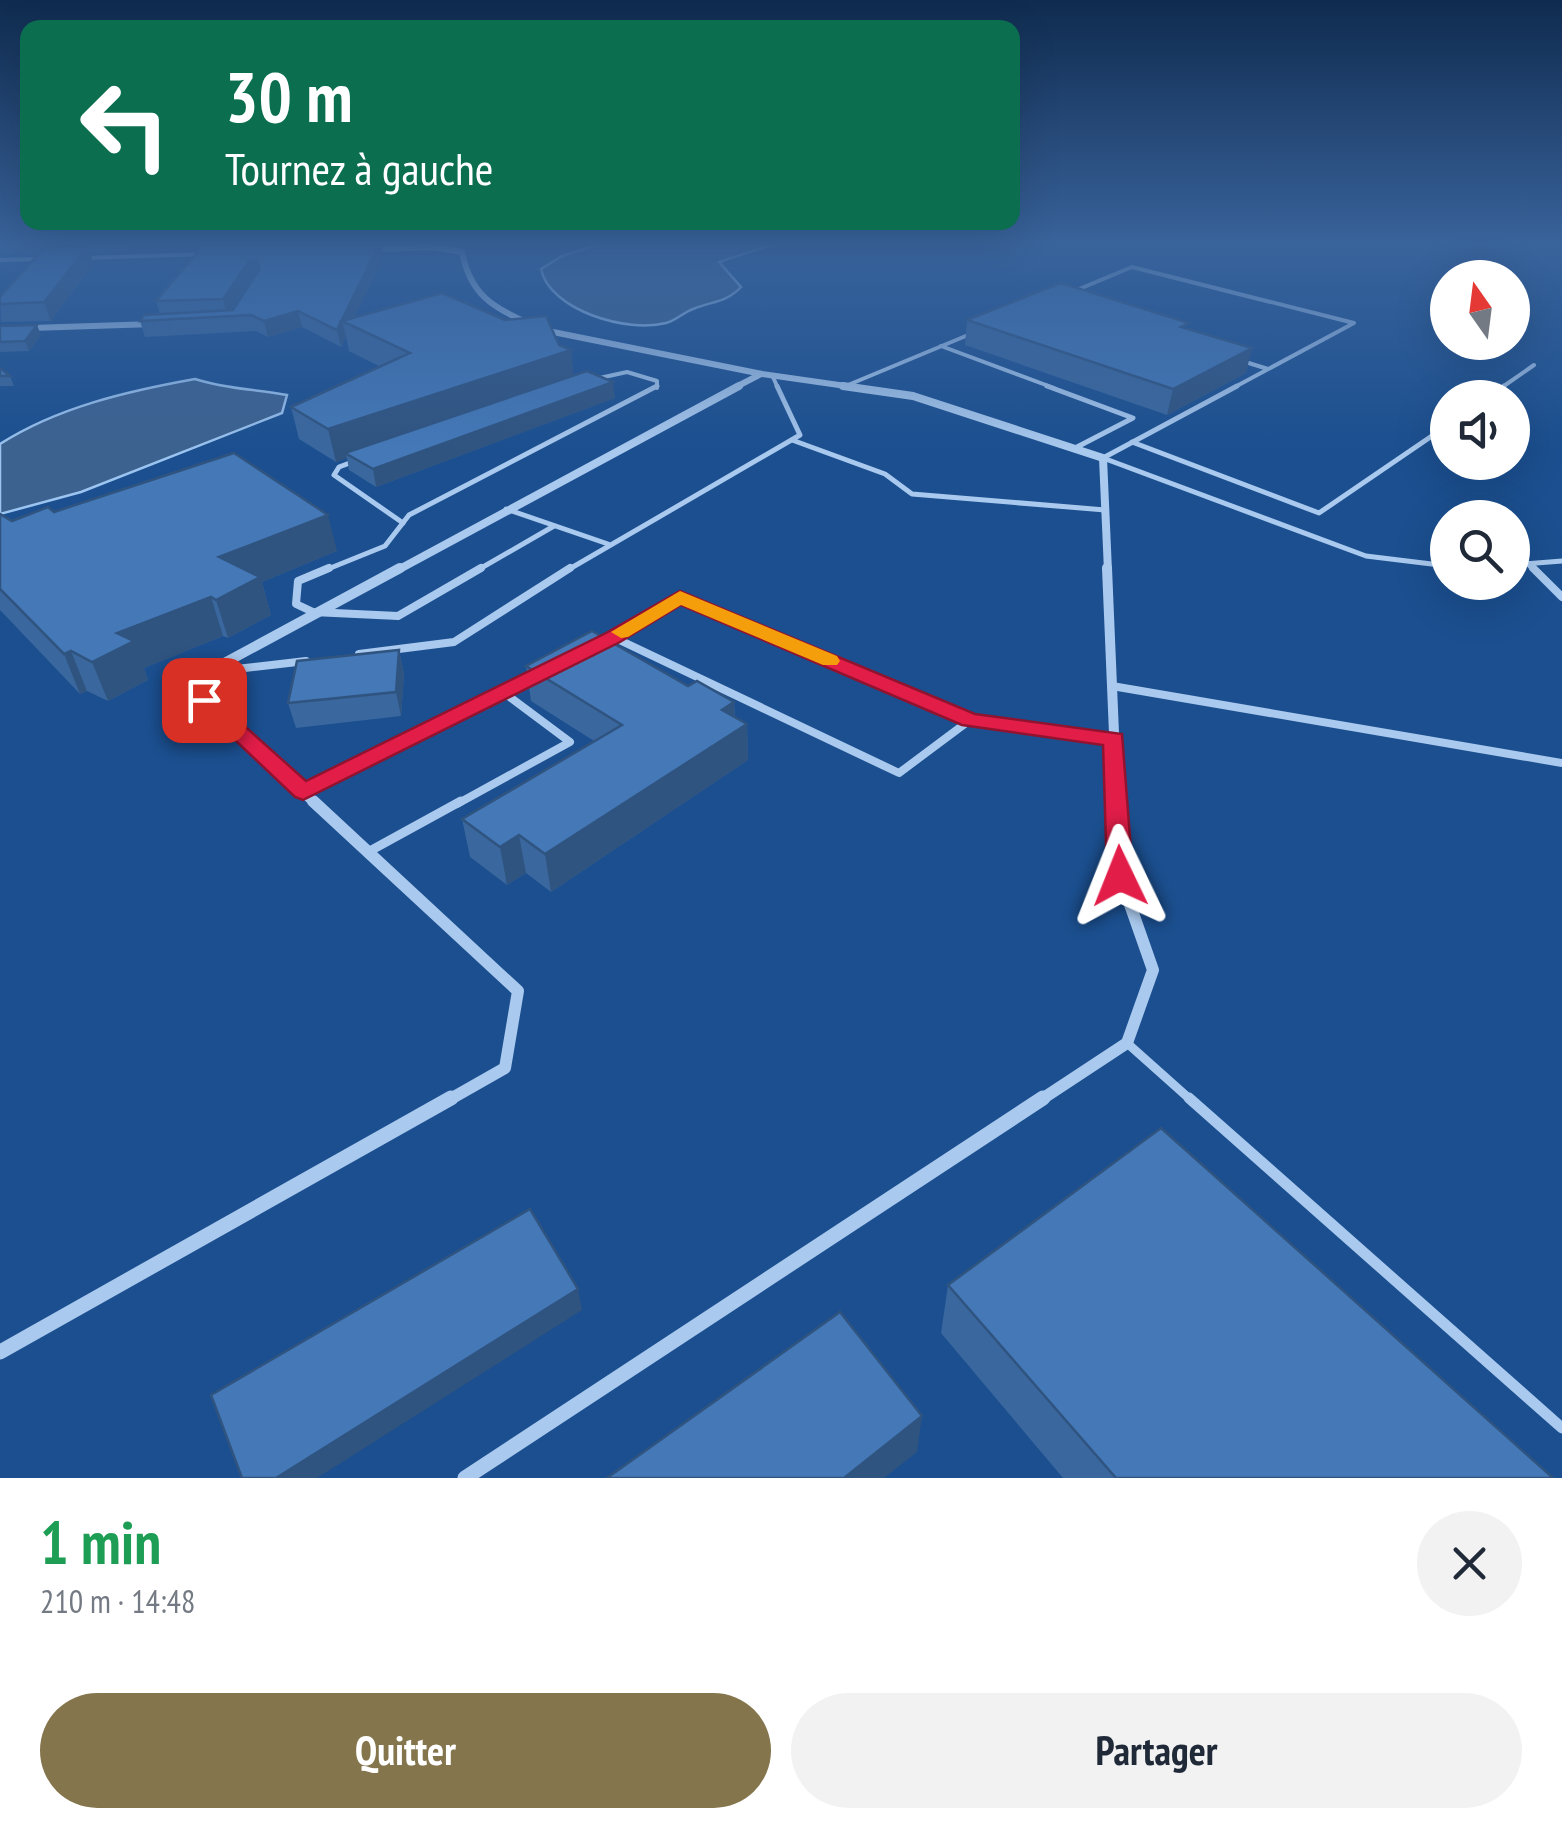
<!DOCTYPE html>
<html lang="fr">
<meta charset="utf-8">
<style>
:root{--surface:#fff;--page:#f2f2f3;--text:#1f2937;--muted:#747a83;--accent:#84754c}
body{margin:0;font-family:"PT Sans Narrow",sans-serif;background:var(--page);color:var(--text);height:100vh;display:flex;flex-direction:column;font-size:38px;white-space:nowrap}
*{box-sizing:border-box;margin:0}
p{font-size:32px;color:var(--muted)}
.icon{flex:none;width:55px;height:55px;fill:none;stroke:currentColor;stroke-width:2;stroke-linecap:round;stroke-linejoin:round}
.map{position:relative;height:1478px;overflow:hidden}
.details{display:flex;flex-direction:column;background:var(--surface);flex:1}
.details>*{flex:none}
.top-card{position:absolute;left:20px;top:20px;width:1000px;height:210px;border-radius:20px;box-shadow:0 10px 40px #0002;background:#0b6e4f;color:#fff;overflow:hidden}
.needle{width:65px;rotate:346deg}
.tools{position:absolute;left:1430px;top:260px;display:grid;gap:20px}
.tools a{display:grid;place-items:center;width:100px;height:100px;border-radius:50%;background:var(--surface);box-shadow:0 10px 40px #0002;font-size:50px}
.pin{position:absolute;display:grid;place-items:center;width:85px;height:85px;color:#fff;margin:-42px;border-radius:20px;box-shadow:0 5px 15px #0006}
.me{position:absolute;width:110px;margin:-55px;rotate:358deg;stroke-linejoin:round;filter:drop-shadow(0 0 8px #0008)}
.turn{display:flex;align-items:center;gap:35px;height:210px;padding:0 40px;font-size:45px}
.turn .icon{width:130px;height:130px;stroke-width:2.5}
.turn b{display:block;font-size:70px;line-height:85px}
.round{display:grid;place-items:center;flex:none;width:105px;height:105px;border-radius:52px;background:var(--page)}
.head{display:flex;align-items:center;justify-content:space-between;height:170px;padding:0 40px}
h1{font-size:60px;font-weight:700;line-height:75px;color:#1e9e55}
.primary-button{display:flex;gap:20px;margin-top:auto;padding:20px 40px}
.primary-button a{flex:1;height:115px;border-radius:60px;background:var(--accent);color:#fff;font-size:40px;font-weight:700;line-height:115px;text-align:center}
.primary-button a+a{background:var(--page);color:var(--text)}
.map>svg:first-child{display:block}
.water{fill:#3c6290;stroke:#9cc4f0;stroke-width:2.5}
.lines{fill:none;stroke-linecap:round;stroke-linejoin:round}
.lane-far4{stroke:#a9c9ee;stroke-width:4}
.lane-far3{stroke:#a9c9ee;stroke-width:5}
.lane-far2{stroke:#a9c9ee;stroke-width:8}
.lane-far1{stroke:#a9c9ee;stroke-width:9}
.lane{stroke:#a9c9ee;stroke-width:11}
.street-far4{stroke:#a9c9ee;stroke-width:6}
.street-far3{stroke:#a9c9ee;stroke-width:8}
.street-far2{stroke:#a9c9ee;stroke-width:10}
.street-far1{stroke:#a9c9ee;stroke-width:12}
.street{stroke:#a9c9ee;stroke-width:15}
.wall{fill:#3a679d;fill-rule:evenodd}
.shaded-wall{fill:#305480}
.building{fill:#4478b7;stroke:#305480;stroke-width:2.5}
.route{fill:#e11d48;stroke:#92132f;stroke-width:2.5}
.slow{fill:#f59e0b}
</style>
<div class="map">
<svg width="1562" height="1478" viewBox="0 0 1562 1478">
<rect width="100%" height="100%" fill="#1b4f8f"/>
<g class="water">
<path d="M600 244H774L719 262 741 287C726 303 712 301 693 309 684 312 675 321 666 323 628 333 550 311 541 269L562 256Z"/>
<path d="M195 379C225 389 255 389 287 395L282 413 81 492 0 514V444C58 407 128 391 195 379Z"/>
</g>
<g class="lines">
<g class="lane-far4">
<polyline points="84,258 205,254"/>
<polyline points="0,260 40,259"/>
<polyline points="1072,292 1132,267 1354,323 1233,388"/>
<polyline points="941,346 1054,388"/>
<polyline points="1239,360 1268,369"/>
<polyline points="772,375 778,388"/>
<polyline points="595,379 627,372 657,381 657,388"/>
<polyline points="848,385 973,333"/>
<polyline points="1501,388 1534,365"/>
</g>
<g class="lane-far3">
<polyline points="1047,386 1133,418 1077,447"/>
<polyline points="1487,398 1504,386"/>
<polyline points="792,440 885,474 912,494 1105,510"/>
<polyline points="1132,442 1319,513 1448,425"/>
<polyline points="1103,458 1237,386"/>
<polyline points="1103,458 1366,556 1448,566"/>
<polyline points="355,461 339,467 334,475 403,523"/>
<polyline points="506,509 608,544"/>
<polyline points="1528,564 1535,571"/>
<polyline points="1512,565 1562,561"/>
<polyline points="323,571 385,546 409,515 657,386"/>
<polyline points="476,571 554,526"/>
<polyline points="566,571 800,435 777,386"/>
</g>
<g class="lane-far2">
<polyline points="329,568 298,581 296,604 313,612 398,616 481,568"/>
<polyline points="1533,568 1562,597"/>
<polyline points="613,637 899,773 970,720"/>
<polyline points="602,643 680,597 970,720 1114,739"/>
<polyline points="359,654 454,642 570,568"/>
<polyline points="210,672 306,661"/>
<polyline points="1112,686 1562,763"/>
<polyline points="303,792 536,676"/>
<polyline points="457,804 570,742 503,692"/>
</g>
<g class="lane-far1">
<polyline points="368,852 461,801"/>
<polyline points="1127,1043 1192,1101"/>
</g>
<polyline class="lane" points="1189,1098 1562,1428"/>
<g class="street-far4">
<path d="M379 249 432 247 462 252C470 293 491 307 528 323"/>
<polyline points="0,329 154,324"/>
<polyline points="543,330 762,374 860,388"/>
<polyline points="734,388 761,374"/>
</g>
<g class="street-far3">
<polyline points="843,386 913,396 1103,458 1108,571"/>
<polyline points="396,571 739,386"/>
</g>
<g class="street-far2">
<polyline points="1107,568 1117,804"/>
<polyline points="316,804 204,700 206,673 400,568"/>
</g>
<g class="street-far1">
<polyline points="313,801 518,991 505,1068 447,1101"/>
<polyline points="1039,1101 1127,1043 1153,970 1120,876 1117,801"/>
</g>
<g class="street">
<polyline points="0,1352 451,1098"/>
<polyline points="465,1478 1043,1098"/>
</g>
</g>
<g class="wall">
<polygon points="0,244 138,244 129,251 90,252 93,263 51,321 1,322 0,297 39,253 0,254"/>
<path d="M204 245 383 256 354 318 559 345 571 350 573 376 615 398 376 487 349 470 347 458 336 462 299 439 291 407 381 367 349 351 346 336 341 347 302 327 268 337 256 331 145 337 140 321 160 314 156 301ZM255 276 233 310H231L252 277Z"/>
<polygon points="967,320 1188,329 1246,373 1167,415 965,345"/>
<polygon points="0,326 41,335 29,351 0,352"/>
<polygon points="0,368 10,376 14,386 0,386"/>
<polygon points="54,512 337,551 262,582 271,615 228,638 223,636 144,668 148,680 108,701 87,691 80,694 0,610 0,514 12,521"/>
<polygon points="399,650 404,674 401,716 296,728 288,703"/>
<polygon points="526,666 734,702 735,717 747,724 748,760 551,892 526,873 507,885 470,857 462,819 594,741 531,701"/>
<polygon points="948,1285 1553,1478 1063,1478 941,1333"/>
</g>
<g class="shaded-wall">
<polygon points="127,244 138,244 129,251"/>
<polygon points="379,244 381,244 383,256 351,325 342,321 346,336 341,347 337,330"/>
<polygon points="88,246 93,263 51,321 44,302"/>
<polygon points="257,260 261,275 252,277 227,315 223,299 248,262"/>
<polygon points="298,311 302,327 268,337 264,321"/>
<polygon points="37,325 41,335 29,351 25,341"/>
<polygon points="1252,348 1246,373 1167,415 1173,389"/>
<polygon points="571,350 574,380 345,453 347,458 336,462 328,429"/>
<polygon points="613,382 615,398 376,487 373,469"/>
<polygon points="328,515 337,551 262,582 271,615 228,638 216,600 219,557"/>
<polygon points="211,597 223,636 144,668 148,680 108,701 92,662 117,633"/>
<polygon points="399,650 404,674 401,716 396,692"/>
<polygon points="71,651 87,691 80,694 64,654"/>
<polygon points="734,702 735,732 747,724 748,760 551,892 545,854 722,710"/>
<polygon points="519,835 526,873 507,885 500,847"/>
<polygon points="578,1289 582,1310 317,1478 276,1478"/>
<polygon points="922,1416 917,1452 884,1478 844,1478"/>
</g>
<g class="building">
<polygon points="251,244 379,244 337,330 298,311 264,321 251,315 140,321 144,315 233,310 260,269 257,260 248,262 223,299 156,301 204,245"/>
<polygon points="88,246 44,302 0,304 0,297 45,247"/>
<polygon points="1061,283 1189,323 1181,327 1252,348 1173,389 967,320"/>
<polygon points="442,293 505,320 546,316 559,345 571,350 328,429 291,407 410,353 342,321"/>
<polygon points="37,325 25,341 0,342 0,326"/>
<polygon points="0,368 10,376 0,376"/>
<polygon points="587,371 613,382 373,469 345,453"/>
<polygon points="234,453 328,515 219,557 260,577 216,600 211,597 117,633 134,641 92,662 71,651 64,654 0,589 0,514 12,521 48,507 54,512"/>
<polygon points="592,631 688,686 697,681 734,702 722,710 747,724 545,854 519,835 500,847 462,819 622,725 526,666"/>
<polygon points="399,650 396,692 288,703 297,661"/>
<polygon points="1161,1128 1553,1478 1116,1478 948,1285"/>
<polygon points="530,1209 578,1289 276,1478 242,1478 211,1395"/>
<polygon points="840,1312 922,1416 844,1478 607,1478"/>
</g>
<linearGradient id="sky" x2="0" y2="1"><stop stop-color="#0f2b4f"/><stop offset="0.54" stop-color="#39639b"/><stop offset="1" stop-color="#39639b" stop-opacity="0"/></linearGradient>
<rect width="1562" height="451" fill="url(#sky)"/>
<polygon class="route" points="680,591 975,714 1122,734 1133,876 1129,882 1111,882 1107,876 1103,745 962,725 681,605 620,642 303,800 295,797 193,700 204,694 211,696 306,781 606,633"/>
<polygon class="slow" points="680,591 837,656 840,661 837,665 823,665 681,605 628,637 621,638 611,632"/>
</svg>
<div class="tools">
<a><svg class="needle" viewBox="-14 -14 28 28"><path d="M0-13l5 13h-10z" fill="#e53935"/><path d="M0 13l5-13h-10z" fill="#747a83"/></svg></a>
<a><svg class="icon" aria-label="sound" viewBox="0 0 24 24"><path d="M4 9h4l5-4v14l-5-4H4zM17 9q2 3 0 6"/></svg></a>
<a><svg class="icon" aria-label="search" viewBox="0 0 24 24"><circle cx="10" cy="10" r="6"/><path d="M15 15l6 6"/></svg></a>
</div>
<div class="pin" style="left:204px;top:700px;background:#d93025"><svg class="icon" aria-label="arrive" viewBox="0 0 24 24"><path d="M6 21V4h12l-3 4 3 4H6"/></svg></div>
<svg class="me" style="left:1120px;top:876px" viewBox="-20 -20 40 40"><path d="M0-17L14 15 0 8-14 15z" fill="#e11d48" stroke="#fff" stroke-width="4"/></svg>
<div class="top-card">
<div class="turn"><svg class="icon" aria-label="left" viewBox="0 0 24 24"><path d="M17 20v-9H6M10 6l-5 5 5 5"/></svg><div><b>30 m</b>Tournez à gauche</div></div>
</div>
</div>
<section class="details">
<div class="head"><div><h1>1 min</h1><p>210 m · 14:48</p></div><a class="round"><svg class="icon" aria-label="close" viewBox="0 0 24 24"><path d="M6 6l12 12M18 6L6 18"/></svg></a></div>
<div class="primary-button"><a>Quitter</a><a>Partager</a></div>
</section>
